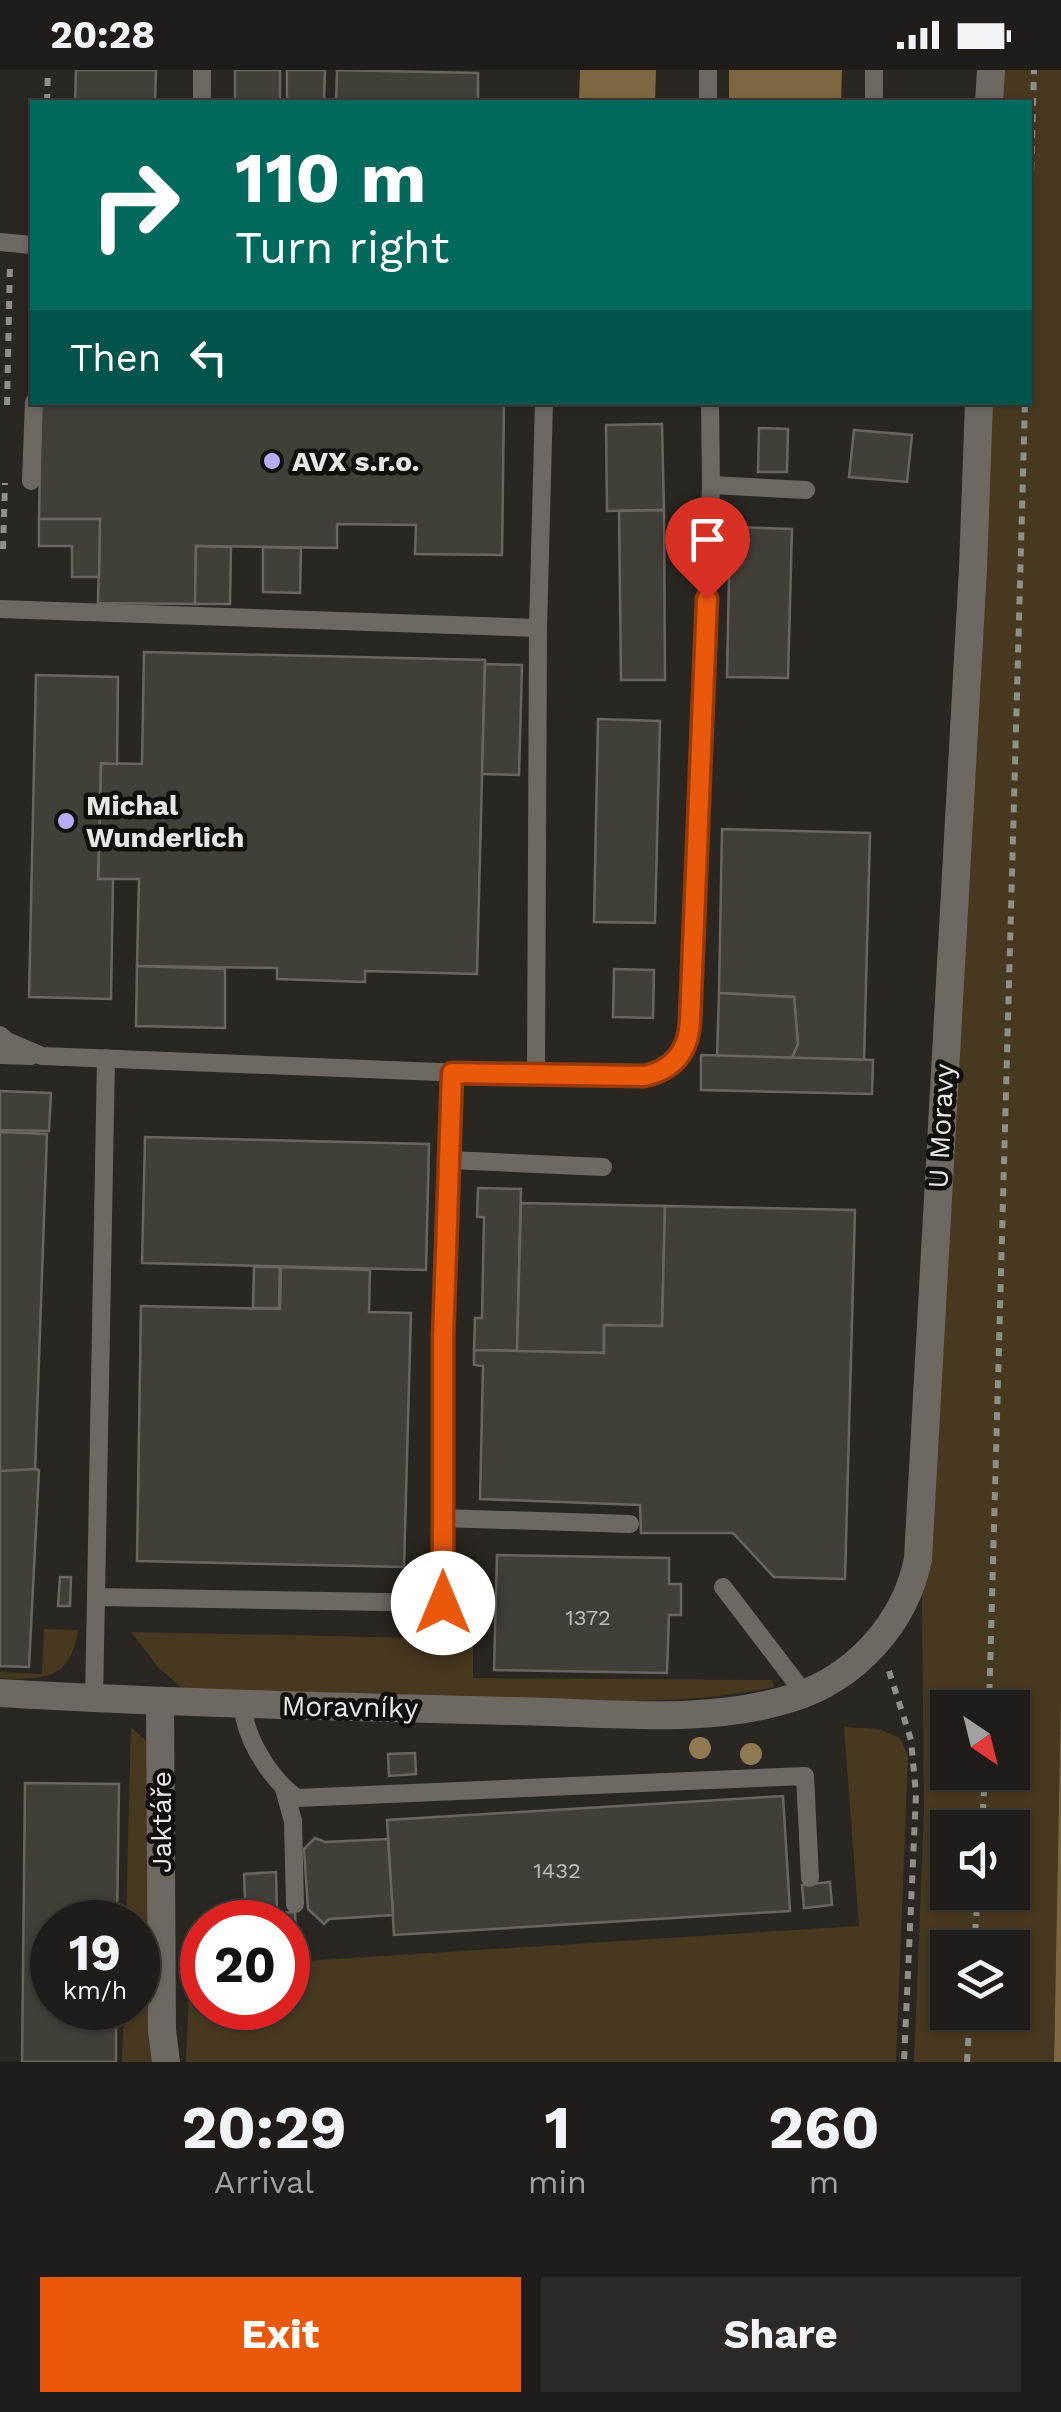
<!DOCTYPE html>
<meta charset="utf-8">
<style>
:root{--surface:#201c19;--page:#2d2926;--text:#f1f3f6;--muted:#a2a1a2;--line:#3d3a38;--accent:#ea580c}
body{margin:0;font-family:"Work Sans",sans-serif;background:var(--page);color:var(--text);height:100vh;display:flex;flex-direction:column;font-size:38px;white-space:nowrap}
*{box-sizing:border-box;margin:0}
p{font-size:32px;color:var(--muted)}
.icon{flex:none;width:55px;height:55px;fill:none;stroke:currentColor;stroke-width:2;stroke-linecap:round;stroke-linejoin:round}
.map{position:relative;height:1992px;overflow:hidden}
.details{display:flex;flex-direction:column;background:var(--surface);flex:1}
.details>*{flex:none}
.hud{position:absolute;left:30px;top:30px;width:1002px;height:305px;border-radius:0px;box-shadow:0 2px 8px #0004,0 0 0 2px var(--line);background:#00695c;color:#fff;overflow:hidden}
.needle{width:65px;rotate:145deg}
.fabs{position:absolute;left:930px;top:1620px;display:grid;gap:20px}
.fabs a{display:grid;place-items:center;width:100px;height:100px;border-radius:0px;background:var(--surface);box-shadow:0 2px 8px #0004,0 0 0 2px var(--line);font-size:50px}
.speed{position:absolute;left:30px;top:1830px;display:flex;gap:20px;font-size:50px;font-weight:700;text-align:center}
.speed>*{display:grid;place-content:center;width:130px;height:130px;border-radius:50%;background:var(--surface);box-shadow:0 2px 8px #0004,0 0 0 2px var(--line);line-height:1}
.speed small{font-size:25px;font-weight:400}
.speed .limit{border:15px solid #d22;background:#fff;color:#111}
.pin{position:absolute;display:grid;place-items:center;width:85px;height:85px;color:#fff;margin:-102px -42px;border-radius:50% 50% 50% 0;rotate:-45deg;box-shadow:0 0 10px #0007}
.pin .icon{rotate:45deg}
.me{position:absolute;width:110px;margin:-55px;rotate:0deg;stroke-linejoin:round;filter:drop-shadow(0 0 8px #0008)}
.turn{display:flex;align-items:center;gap:35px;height:210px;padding:0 40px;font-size:45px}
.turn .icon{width:130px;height:130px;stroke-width:2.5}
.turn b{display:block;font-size:70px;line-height:85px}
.then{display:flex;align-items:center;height:95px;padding:0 40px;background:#0003;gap:20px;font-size:38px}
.eta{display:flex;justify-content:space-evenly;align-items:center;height:170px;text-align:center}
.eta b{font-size:60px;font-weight:700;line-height:70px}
.primary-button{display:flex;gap:20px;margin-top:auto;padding:20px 40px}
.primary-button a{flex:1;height:115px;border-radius:0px;background:var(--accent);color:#fff;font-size:40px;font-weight:700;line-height:115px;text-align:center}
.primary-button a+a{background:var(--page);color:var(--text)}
.status{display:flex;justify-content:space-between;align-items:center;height:70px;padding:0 50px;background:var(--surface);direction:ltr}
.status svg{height:28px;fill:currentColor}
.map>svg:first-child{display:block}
.green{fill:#47391f;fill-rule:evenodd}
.water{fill:#7c673f}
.building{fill:#423e38;stroke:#6a665f;stroke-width:2.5}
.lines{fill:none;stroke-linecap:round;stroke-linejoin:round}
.path{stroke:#918e89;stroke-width:6;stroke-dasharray:8 8;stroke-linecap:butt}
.service{stroke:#6d6962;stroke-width:18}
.minor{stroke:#6d6962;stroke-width:28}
.tree{fill:#8f7a53}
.route-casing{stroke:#983908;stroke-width:25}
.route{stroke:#ea580c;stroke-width:18}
.poi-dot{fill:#b9abf7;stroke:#11100d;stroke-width:4}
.labels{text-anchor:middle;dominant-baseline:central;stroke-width:9;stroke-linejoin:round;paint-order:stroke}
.number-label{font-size:22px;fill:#bebcb8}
.poi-label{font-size:28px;font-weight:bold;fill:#e8e6e2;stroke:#11100d;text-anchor:start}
.street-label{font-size:28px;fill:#e8e6e2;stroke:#11100d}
</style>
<div class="status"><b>20:28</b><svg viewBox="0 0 49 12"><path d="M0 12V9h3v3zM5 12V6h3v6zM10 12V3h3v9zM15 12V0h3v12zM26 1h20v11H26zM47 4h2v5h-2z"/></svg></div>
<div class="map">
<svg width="1061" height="1992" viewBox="0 0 1061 1992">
<rect width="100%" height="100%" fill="#2a2621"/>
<g class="green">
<path d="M998 0H1061V1622L1054 1992H914L924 1740 922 1529 962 838 985 333 1030 332V32H997ZM948 1638H1012V1702H948ZM948 1758H1012V1822H948ZM948 1878H1012V1942H948Z"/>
<path d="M44 1559 78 1560C70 1610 45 1610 0 1608V1602L42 1604Z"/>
<path d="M131 1562 473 1569V1608L772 1610 774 1617C692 1635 607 1631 524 1630 410 1627 296 1623 182 1618L158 1597Z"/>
<polygon points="131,1657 148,1673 149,1692 148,1944 152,1992 122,1992 124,1938 138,1938 138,1852 126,1852"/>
<polygon points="844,1657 879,1659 900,1668 908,1686 896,1992 186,1992 190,1898 202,1897 202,1938 288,1938 288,1892 859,1856"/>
</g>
<g class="water">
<polygon points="580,0 656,0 655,32 579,32"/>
<polygon points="729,0 842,0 841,32 729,32"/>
<polygon points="1061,1622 1061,1992 1054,1992"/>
</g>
<g class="building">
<polygon points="76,0 156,0 155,32 75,32"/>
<rect x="235" y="0" width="45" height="32"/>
<polygon points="287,0 325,0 324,32 287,32"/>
<polygon points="337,0 478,3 478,32 336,32"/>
<polygon points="41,332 504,332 502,485 415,484 416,455 337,454 337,478 196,476 195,534 98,533 100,449 39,449"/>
<polygon points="662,354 664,440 607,441 606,355"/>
<polygon points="759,358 788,359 787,402 758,402"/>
<polygon points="854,360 912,365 907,412 849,407"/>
<polygon points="664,440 665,610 621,610 619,441"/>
<polygon points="39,449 100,449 99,507 72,507 72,476 39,476"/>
<polygon points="730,457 792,459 788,608 727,607"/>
<polygon points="196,476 231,477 230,534 195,534"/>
<polygon points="263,477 301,478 300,523 263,522"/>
<polygon points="144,582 485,590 477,904 365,901 365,912 277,909 277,898 137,896 139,809 98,809 101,693 142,694"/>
<polygon points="485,594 522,595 519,705 482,704"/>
<polygon points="36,605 118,607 117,694 101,693 98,809 113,809 111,929 29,927"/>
<polygon points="598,649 660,651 655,853 594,852"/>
<polygon points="722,759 870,763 864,992 791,990 798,974 794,927 719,923"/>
<polygon points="137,896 225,899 225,958 136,956"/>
<polygon points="614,899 654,900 653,948 613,947"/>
<polygon points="719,923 794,927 798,974 791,990 717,988"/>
<polygon points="701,985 873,990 872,1024 701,1020"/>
<polygon points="0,1021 51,1023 49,1061 0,1060"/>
<polygon points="0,1062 47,1064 35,1402 0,1401"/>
<polygon points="145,1067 429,1074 426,1200 142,1193"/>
<polygon points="478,1118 521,1119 517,1281 474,1280 475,1248 482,1248 484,1147 477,1147"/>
<polygon points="521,1133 665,1136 662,1256 604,1255 604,1283 517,1281"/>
<polygon points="665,1136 855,1140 845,1509 774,1507 733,1463 641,1463 640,1435 480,1429 483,1296 474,1295 474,1280 604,1283 604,1255 662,1256"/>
<polygon points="254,1197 280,1197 279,1238 253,1238"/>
<polygon points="281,1197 370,1200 369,1242 411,1243 404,1497 137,1491 141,1236 280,1239"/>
<polygon points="35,1399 39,1400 29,1597 0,1596 0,1401"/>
<polygon points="497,1485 669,1488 669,1514 681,1514 681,1545 669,1545 667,1603 494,1600"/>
<polygon points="60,1507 71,1507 70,1536 58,1536"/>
<polygon points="415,1683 416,1704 389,1706 388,1684"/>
<polygon points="25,1713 119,1714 117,1852 52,1852 52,1938 116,1938 116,1992 22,1992"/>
<polygon points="783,1726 790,1841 394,1865 387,1750"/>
<polygon points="315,1768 325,1772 388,1769 393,1845 329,1849 324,1854 308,1839 304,1779"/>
<polygon points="276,1802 277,1843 295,1842 296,1866 288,1867 288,1852 246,1852 244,1804"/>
<polygon points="830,1812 832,1835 804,1838 802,1815"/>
</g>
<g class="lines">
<g class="path">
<polyline points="47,32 48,0"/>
<polyline points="1030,148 1034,0"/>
<polyline points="7,335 10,193"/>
<polyline points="3,479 5,413"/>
<polyline points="889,1601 911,1670 916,1724 904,1992"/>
<polyline points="989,1638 1025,332"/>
<polyline points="982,1758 985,1702"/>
<polyline points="974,1878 978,1822"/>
<polyline points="967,1992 970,1942"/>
</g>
<g class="service">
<polyline points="202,0 202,32"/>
<polyline points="708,0 708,32"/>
<polyline points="874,32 874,0"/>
<polyline points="0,172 32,175"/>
<polyline points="31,411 34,332"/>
<polyline points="711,415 806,420"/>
<polyline points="0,539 538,558"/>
<polyline points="0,965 7,971 42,986 464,1003 644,1006 675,992 689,969 691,952 711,415 710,332"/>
<polyline points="0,985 31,986"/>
<polyline points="106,988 96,1527 443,1533 443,1271 452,1003"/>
<polyline points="536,1005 538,558 544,332"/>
<polyline points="450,1090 603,1097"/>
<polyline points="443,1448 630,1454"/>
<polyline points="723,1517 804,1623"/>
<polyline points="94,1628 96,1527"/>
<path d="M243 1635C244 1667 270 1709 297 1728L805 1706 810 1808"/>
<polyline points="284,1719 293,1751 295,1834"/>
</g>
<g class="minor">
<polyline points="989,32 991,0"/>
<path d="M0 1623C171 1633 342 1637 514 1641 604 1642 704 1656 792 1628 855 1608 905 1554 918 1489L973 498 979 332"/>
<polyline points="160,1632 162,1960 166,1992"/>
</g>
</g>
<g class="tree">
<circle cx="700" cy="1678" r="11"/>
<circle cx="751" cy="1684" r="11"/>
</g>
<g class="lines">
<defs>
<path id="route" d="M443 1533V1270L452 1003 644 1006C673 1000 688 982 690 952L707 529"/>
</defs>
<use href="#route" class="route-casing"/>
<use href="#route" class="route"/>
</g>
<g class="poi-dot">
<circle cx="272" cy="391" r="10"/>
<circle cx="66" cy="751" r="10"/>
</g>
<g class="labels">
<g class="number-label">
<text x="588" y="1547">1372</text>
<text x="557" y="1800">1432</text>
</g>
<g class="poi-label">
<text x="292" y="391">AVX s.r.o.</text>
<text x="86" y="735">Michal<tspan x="86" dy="32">Wunderlich</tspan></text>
</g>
<g class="street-label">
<text transform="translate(941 1056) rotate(-87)">U Moravy</text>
<text transform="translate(350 1637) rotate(1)">Moravníky</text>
<text transform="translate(161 1752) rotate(-90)">Jaktáře</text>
</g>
</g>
</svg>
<div class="fabs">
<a><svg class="needle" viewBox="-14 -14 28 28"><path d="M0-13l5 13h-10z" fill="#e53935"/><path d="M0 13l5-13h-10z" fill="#a2a1a2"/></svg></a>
<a><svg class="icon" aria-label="sound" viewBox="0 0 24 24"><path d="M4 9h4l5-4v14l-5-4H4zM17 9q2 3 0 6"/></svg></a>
<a><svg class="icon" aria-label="layers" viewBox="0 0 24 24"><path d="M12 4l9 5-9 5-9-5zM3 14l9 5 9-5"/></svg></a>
</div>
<div class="speed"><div>19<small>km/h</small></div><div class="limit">20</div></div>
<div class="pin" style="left:707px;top:529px;background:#d93025"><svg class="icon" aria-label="arrive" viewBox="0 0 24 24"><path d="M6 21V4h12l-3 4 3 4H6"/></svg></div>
<svg class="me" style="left:443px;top:1533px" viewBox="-20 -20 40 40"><circle r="19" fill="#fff"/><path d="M0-13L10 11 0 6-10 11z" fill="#ea580c"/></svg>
<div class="hud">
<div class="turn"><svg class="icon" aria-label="right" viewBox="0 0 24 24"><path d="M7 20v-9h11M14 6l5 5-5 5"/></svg><div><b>110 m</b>Turn right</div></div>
<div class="then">Then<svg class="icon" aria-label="left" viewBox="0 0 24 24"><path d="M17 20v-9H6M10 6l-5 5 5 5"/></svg></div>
</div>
</div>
<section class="details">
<div class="eta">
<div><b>20:29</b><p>Arrival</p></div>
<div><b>1</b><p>min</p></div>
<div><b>260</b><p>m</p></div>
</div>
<div class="primary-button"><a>Exit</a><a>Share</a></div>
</section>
